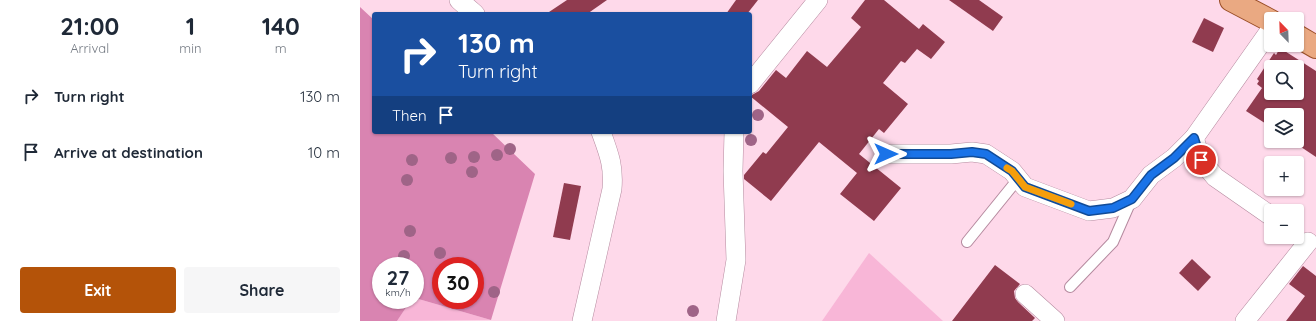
<!DOCTYPE html>
<meta charset="utf-8">
<style>
:root{--surface:#fff;--page:#f6f6f7;--text:#1f2937;--muted:#747a83;--accent:#b45309}
body{margin:0;font-family:Quicksand,sans-serif;background:var(--page);color:var(--text);height:100vh;display:flex;flex-direction:column;font-size:15px;white-space:nowrap}
*{box-sizing:border-box;margin:0}
p{font-size:13px;color:var(--muted)}
.icon{flex:none;width:22px;height:22px;fill:none;stroke:currentColor;stroke-width:2;stroke-linecap:round;stroke-linejoin:round}
.map{position:relative;flex:1;overflow:hidden}
.side{display:flex;flex-direction:column;background:var(--surface);width:360px}
.side>*{flex:none}
.banner{position:absolute;left:12px;top:12px;width:380px;height:122px;border-radius:4px;box-shadow:0 1px 3px #0004;background:#1a4fa0;color:#fff;overflow:hidden}
.needle{width:26px;rotate:337deg}
.buttons{position:absolute;left:904px;top:12px;display:grid;gap:8px}
.buttons a{display:grid;place-items:center;width:40px;height:40px;border-radius:4px;background:var(--surface);box-shadow:0 1px 3px #0004;font-size:20px}
.speed{position:absolute;left:12px;top:257px;display:flex;gap:8px;font-size:20px;font-weight:700;text-align:center}
.speed>*{display:grid;place-content:center;width:52px;height:52px;border-radius:50%;background:var(--surface);box-shadow:0 1px 3px #0004;line-height:1}
.speed small{font-size:10px;font-weight:400}
.speed .limit{border:6px solid #d22;background:#fff;color:#111}
.pin{position:absolute;display:grid;place-items:center;width:34px;height:34px;color:#fff;margin:-17px;border:2px solid #fff;border-radius:50%;box-shadow:0 1px 4px #0007}
.me{position:absolute;width:44px;margin:-22px;rotate:90deg;stroke-linejoin:round;filter:drop-shadow(0 0 3px #0008)}
.turn{display:flex;align-items:center;gap:14px;height:84px;padding:0 20px;font-size:18px}
.turn .icon{width:52px;height:52px;stroke-width:2.5}
.turn b{display:block;font-size:28px;line-height:34px}
.then{display:flex;align-items:center;height:38px;padding:0 20px;background:#0003;gap:8px;font-size:15px}
.eta{display:flex;justify-content:space-evenly;align-items:center;height:68px;text-align:center}
.eta b{font-size:24px;font-weight:700;line-height:28px}
.primary-button{display:flex;gap:8px;margin-top:auto;padding:8px 20px}
.primary-button a{flex:1;height:46px;border-radius:4px;background:var(--accent);color:#fff;font-size:16px;font-weight:700;line-height:46px;text-align:center}
.primary-button a+a{background:var(--page);color:var(--text)}
ul{padding:0;list-style:none}
li{display:flex;align-items:center;gap:12px;height:56px;padding:0 20px}
li div{flex:1}
li b{display:block;font-size:15px}
li em{font-style:normal}
main{display:flex;flex:1;min-height:0}
.map>svg:first-child{display:block}
.green{fill:#f8b6d7}
.forest{fill:#d984b1;fill-rule:evenodd}
.building{fill:#903b4f;fill-rule:evenodd}
.lines{fill:none;stroke-linecap:round;stroke-linejoin:round}
.service-casing{stroke:#b58a9f;stroke-width:12}
.minor-casing{stroke:#b58a9f;stroke-width:20}
.primary-casing{stroke:#9a4e27;stroke-width:24}
.service{stroke:#fff;stroke-width:10}
.minor{stroke:#fff;stroke-width:19}
.primary{stroke:#eaa982;stroke-width:22}
.tree{fill:#9f6487}
.route-casing{stroke:#114b97;stroke-width:10}
.route{stroke:#1a73e8;stroke-width:7}
.slow{stroke:#f59e0b;stroke-width:7}
</style>
<main>
<section class="side">
<div class="eta">
<div><b>21:00</b><p>Arrival</p></div>
<div><b>1</b><p>min</p></div>
<div><b>140</b><p>m</p></div>
</div>
<ul>
<li><svg class="icon" aria-label="right" viewBox="0 0 24 24"><path d="M7 20v-9h11M14 6l5 5-5 5"/></svg><div><b>Turn right</b></div><em>130 m</em></li>
<li><svg class="icon" aria-label="arrive" viewBox="0 0 24 24"><path d="M6 21V4h12l-3 4 3 4H6"/></svg><div><b>Arrive at destination</b></div><em>10 m</em></li>
</ul>
<div class="primary-button"><a>Exit</a><a>Share</a></div>
</section>
<div class="map">
<svg width="956" height="321" viewBox="0 0 956 321">
<rect width="100%" height="100%" fill="#fed9ea"/>
<g class="green">
<polygon points="509,253 583,321 462,321"/>
<polygon points="55,298 131,320 37,321 51,300 55,300"/>
</g>
<path class="forest" d="M0 7 14 20V132H131L175 174 131 320 55 298V266H21V300H51L37 321H0ZM81 266H115V300H81Z"/>
<g class="building">
<polygon points="207,0 247,0 227,14 186,14"/>
<polygon points="376,0 398,0 387,14 366,14"/>
<polygon points="505,0 524,0 559,29 563,24 585,42 571,59 557,49 545,63 541,61 523,83 548,104 524,133 519,129 499,154 541,188 514,221 480,194 497,173 459,142 411,201 384,179 384,175 403,152 406,154 428,127 390,96 399,91 416,70 426,78 447,51 467,67 501,27 491,18"/>
<polygon points="589,0 619,0 643,17 633,31"/>
<polygon points="844,18 864,28 853,52 832,42"/>
<path d="M920 48 956 71V157L932 141H937V115H911V127L886 111 902 88 897 84 899 81 897 79 914 53 916 55ZM911 67H937V93H911Z"/>
<polygon points="204,183 221,186 210,240 193,237"/>
<polygon points="832,259 851,277 838,291 819,273"/>
<polygon points="635,265 660,284 654,291 655,298 658,302 675,318 672,321 592,321"/>
<polygon points="943,266 956,276 956,321 926,321 945,296 929,284"/>
</g>
<g class="lines">
<defs>
<g id="service">
<polyline points="607,242 658,179"/>
<polyline points="710,287 753,242 771,201"/>
</g>
<g id="minor">
<polyline points="99,0 115,14"/>
<polyline points="390,84 458,0"/>
<polyline points="834,138 911,29"/>
<polyline points="526,154 591,154 612,152 626,154 652,171 665,187 729,211 753,208 772,199 791,175 814,158 834,138 841,160 855,177 911,216"/>
<polyline points="665,294 695,321"/>
<path d="M222 321 252 189C254 166 249 154 241 132"/>
<polyline points="366,321 376,260 373,171 374,132"/>
<polyline points="885,321 948,242"/>
</g>
<g id="primary">
<polyline points="871,0 911,21"/>
<polyline points="937,36 956,47"/>
</g>
</defs>
<use href="#service" class="service-casing"/>
<use href="#minor" class="minor-casing"/>
<use href="#primary" class="primary-casing"/>
<use href="#service" class="service"/>
<use href="#minor" class="minor"/>
<use href="#primary" class="primary"/>
</g>
<g class="tree">
<circle cx="398" cy="115" r="6"/>
<circle cx="391" cy="140" r="6"/>
<circle cx="150" cy="149" r="6"/>
<circle cx="137" cy="155" r="6"/>
<circle cx="114" cy="157" r="6"/>
<circle cx="91" cy="158" r="6"/>
<circle cx="52" cy="160" r="6"/>
<circle cx="112" cy="172" r="6"/>
<circle cx="47" cy="180" r="6"/>
<circle cx="50" cy="231" r="6"/>
<circle cx="80" cy="253" r="6"/>
<circle cx="44" cy="256" r="6"/>
<circle cx="134" cy="292" r="6"/>
<circle cx="333" cy="311" r="6"/>
</g>
<g class="lines">
<defs>
<polyline id="route" points="526,154 591,154 612,152 626,154 652,171 665,187 729,211 753,208 772,199 791,175 814,158 834,138 841,160"/>
</defs>
<use href="#route" class="route-casing"/>
<use href="#route" class="route"/>
<polyline class="slow" points="647,168 652,171 665,187 711,204"/>
</g>
</svg>
<div class="buttons">
<a><svg class="needle" viewBox="-14 -14 28 28"><path d="M0-13l5 13h-10z" fill="#e53935"/><path d="M0 13l5-13h-10z" fill="#747a83"/></svg></a>
<a><svg class="icon" aria-label="search" viewBox="0 0 24 24"><circle cx="10" cy="10" r="6"/><path d="M15 15l6 6"/></svg></a>
<a><svg class="icon" aria-label="layers" viewBox="0 0 24 24"><path d="M12 4l9 5-9 5-9-5zM3 14l9 5 9-5"/></svg></a>
<a>+</a>
<a>−</a>
</div>
<div class="speed"><div>27<small>km/h</small></div><div class="limit">30</div></div>
<div class="pin" style="left:841px;top:160px;background:#d93025"><svg class="icon" aria-label="arrive" viewBox="0 0 24 24"><path d="M6 21V4h12l-3 4 3 4H6"/></svg></div>
<svg class="me" style="left:526px;top:154px" viewBox="-20 -20 40 40"><path d="M0-17L14 15 0 8-14 15z" fill="#1a73e8" stroke="#fff" stroke-width="4"/></svg>
<div class="banner">
<div class="turn"><svg class="icon" aria-label="right" viewBox="0 0 24 24"><path d="M7 20v-9h11M14 6l5 5-5 5"/></svg><div><b>130 m</b>Turn right</div></div>
<div class="then">Then<svg class="icon" aria-label="arrive" viewBox="0 0 24 24"><path d="M6 21V4h12l-3 4 3 4H6"/></svg></div>
</div>
</div>
</main>
